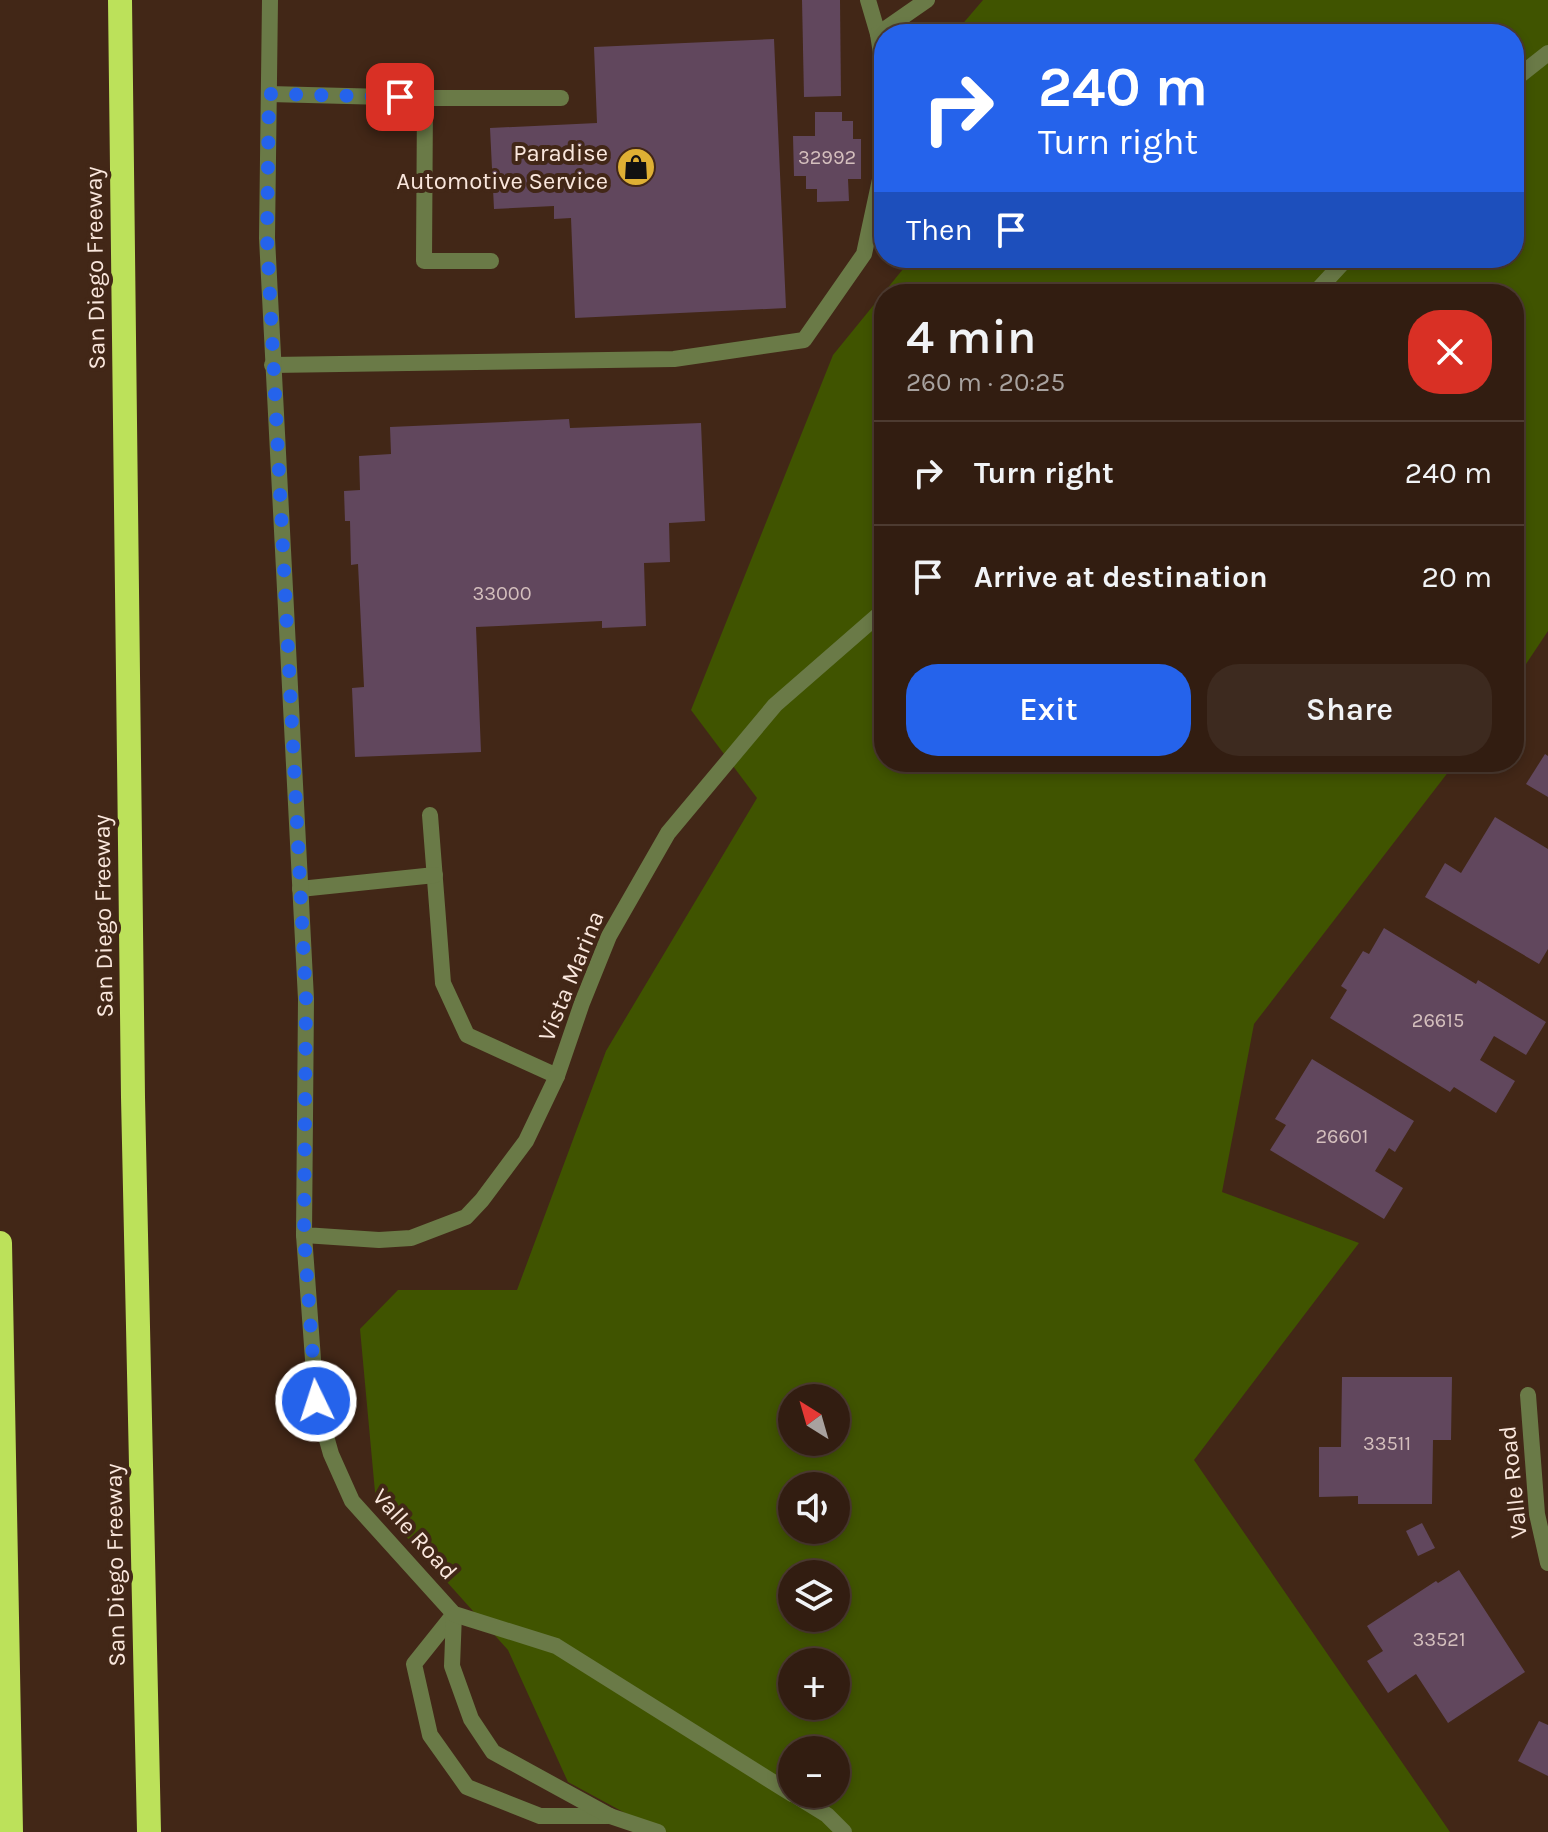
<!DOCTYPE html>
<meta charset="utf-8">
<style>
:root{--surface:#321d11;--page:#3d2a1f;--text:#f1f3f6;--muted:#a8a29f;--line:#4d3b31;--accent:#2563eb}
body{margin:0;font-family:Karla,sans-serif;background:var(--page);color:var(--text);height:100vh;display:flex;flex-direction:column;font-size:30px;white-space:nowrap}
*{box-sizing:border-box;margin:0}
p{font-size:26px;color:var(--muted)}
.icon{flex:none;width:44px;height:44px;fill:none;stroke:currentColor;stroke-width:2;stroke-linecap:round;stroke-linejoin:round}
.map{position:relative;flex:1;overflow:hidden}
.drawer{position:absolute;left:874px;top:284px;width:650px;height:488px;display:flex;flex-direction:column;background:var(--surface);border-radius:32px;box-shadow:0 4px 12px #0003,0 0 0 2px var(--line)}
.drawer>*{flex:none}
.top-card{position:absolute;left:874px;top:24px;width:650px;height:244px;border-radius:32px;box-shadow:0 4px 12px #0003,0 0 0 2px var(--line);background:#2563eb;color:#fff;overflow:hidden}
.needle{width:52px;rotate:323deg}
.buttons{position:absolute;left:778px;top:1384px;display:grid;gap:16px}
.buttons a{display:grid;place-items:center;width:72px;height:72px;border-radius:50%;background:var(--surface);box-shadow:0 4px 12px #0003,0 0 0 2px var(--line);font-size:40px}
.pin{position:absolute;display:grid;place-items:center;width:68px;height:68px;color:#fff;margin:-34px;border-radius:16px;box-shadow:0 4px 12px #0006}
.me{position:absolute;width:88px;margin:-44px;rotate:356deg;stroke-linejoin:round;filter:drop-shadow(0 0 6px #0008)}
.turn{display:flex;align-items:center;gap:28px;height:168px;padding:0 32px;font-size:36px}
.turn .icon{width:104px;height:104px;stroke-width:2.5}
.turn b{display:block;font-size:56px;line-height:68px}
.then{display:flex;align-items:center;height:76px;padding:0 32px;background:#0003;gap:16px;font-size:30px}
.round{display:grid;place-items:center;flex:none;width:84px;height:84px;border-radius:32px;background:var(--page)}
.headline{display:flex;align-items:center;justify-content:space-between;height:136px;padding:0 32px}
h1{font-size:48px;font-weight:600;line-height:60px}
.button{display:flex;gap:16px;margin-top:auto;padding:16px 32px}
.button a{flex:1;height:92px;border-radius:32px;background:var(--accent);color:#fff;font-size:32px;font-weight:600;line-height:92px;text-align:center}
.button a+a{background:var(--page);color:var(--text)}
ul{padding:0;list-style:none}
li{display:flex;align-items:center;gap:24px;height:104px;padding:0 32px;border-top:2px solid var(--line)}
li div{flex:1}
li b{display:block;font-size:30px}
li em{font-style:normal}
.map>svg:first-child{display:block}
.green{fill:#405400;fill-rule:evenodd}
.building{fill:#61475d}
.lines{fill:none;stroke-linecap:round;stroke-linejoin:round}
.service{stroke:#6a7a47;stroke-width:16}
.minor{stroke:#6a7a47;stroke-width:16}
.tertiary{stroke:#6a7a47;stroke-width:16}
.motorway{stroke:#bce15a;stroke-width:24}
.route{stroke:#2563eb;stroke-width:14;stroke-dasharray:0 25.2}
.labels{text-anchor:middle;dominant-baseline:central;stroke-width:8;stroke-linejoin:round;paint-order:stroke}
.number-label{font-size:20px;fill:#d4bfbd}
.poi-label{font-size:24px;fill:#fae7dd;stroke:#422717;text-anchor:end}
.street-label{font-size:24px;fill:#fae7dd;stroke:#422717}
</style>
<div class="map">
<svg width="1548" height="1832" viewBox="0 0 1548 1832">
<rect width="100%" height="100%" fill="#422717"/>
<path class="green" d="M983 0H1548V631L1514 682V294H884V762H1456L1254 1024 1222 1192 1359 1243 1194 1460 1450 1832H660L568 1782 508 1650 394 1523 375 1492 360 1329 398 1290H517L606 1051 757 798 691 710 833 355 912 258H1514V34H954ZM792 1398H836V1442H792ZM792 1486H836V1530H792ZM792 1574H836V1618H792ZM792 1662H836V1706H792ZM792 1750H836V1794H792Z"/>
<g class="building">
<polygon points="802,0 840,0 841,96 804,97"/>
<polygon points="774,39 786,308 575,318 571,218 554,219 554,206 494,209 490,128 597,123 594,47"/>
<polygon points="815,112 842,112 842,121 853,121 853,139 861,139 861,179 848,179 849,201 817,202 817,189 806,189 806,176 794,176 793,136 815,136"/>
<polygon points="569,419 570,428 701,423 705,521 669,523 670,562 644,563 646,626 602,628 602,621 476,627 481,752 355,757 352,688 364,687 358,564 351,565 350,521 345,521 344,491 360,490 359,456 391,454 390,427"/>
<polygon points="1545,754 1548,756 1548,797 1526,784"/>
<polygon points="1495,817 1548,849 1548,949 1539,964 1425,897 1445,863 1461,873"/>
<polygon points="1384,928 1476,984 1478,980 1546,1022 1526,1055 1494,1036 1480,1060 1515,1081 1496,1113 1454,1087 1450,1092 1330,1018 1347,990 1341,986 1363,951 1369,954"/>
<polygon points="1312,1059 1414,1121 1395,1152 1389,1148 1375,1171 1403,1188 1384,1219 1270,1150 1286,1125 1275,1119"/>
<polygon points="1342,1377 1452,1377 1451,1440 1433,1440 1432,1504 1358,1504 1358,1496 1319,1497 1319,1447 1341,1447"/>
<polygon points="1422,1523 1435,1548 1418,1556 1406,1531"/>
<polygon points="1459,1570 1525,1672 1448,1723 1416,1674 1388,1693 1367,1661 1383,1651 1367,1626 1436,1581 1438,1583"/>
<polygon points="1539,1721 1548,1725 1548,1776 1518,1761"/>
</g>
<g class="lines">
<g class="service">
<polyline points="868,0 878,34"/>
<polyline points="884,73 878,34 927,0"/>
<polyline points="269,94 425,98 424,261 491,261"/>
<polyline points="425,98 561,98"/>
<polyline points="272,365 674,359 804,340 864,254 884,161"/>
<polyline points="430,815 443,983 467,1035 557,1076"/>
<polyline points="300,889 435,875"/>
<polyline points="454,1614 414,1664 430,1735 467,1787 540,1816 610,1816"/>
<polyline points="454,1614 452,1666 471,1719 493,1752 610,1816 658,1832"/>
</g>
<g class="minor">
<polyline points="304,1235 316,1401 331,1454 352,1501 454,1614 556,1646 792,1794"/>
<polyline points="1528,1395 1537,1514 1548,1563"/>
<polyline points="793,1794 827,1815 844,1832"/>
</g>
<g class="tertiary">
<polyline points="270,0 267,238 306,999 304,1235 379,1240 411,1238 466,1217 482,1200 526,1141 557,1076 582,1003 609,936 668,833 775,705 884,610"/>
<polyline points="1514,80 1548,53"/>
<polyline points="1314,294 1347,258"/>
</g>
<g class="motorway">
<polyline points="120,0 133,1097 149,1832"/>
<polyline points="0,1243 11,1832"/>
</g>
</g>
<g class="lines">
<polyline class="route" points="316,1401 304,1235 306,999 267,238 269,94 400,97"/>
</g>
<defs>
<symbol id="shop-disc" viewBox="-11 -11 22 22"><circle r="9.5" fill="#dfb034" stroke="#422717"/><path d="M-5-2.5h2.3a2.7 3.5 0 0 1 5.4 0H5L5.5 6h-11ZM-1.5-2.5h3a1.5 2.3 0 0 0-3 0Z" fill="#111"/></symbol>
</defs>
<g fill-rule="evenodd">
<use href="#shop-disc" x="614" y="145" width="44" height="44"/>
</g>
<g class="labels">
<g class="number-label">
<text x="827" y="157">32992</text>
<text x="502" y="593">33000</text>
<text x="1438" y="1020">26615</text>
<text x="1342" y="1136">26601</text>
<text x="1387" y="1443">33511</text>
<text x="1439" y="1639">33521</text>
</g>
<g class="poi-label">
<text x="608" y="153">Paradise<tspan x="608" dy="28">Automotive Service</tspan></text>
</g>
<g class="street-label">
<text transform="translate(95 268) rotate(-91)">San Diego Freeway</text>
<text transform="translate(103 916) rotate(-91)">San Diego Freeway</text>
<text transform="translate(571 976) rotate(-68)">Vista Marina</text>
<text transform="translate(1513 1482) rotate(-96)">Valle Road</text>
<text transform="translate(415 1534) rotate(48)">Valle Road</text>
<text transform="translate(115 1565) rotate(-91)">San Diego Freeway</text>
</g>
</g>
</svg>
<div class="buttons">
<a><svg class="needle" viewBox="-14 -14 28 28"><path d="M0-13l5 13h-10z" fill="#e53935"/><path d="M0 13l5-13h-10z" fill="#a8a29f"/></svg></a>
<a><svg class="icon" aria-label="sound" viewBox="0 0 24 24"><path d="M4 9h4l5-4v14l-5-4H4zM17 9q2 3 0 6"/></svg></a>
<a><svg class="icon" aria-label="layers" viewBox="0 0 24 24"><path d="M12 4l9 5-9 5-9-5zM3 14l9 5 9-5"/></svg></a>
<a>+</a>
<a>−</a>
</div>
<div class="pin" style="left:400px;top:97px;background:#d93025"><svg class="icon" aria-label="arrive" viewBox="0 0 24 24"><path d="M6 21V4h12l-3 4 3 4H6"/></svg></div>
<svg class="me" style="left:316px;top:1401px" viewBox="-20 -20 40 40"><circle r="17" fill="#2563eb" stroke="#fff" stroke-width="3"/><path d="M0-11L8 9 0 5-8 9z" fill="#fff"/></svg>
<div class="top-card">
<div class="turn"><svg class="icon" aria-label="right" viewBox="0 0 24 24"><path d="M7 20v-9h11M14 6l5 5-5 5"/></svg><div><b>240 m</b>Turn right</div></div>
<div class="then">Then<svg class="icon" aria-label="arrive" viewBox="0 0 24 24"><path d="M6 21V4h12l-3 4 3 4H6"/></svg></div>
</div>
<section class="drawer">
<div class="headline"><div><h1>4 min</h1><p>260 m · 20:25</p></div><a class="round" style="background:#d93025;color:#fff"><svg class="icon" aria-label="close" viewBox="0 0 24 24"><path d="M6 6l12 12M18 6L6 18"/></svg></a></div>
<ul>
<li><svg class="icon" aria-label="right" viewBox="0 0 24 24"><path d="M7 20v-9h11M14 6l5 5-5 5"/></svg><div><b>Turn right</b></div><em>240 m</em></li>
<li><svg class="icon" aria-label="arrive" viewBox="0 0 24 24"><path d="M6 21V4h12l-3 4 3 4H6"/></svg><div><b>Arrive at destination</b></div><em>20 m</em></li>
</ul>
<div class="button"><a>Exit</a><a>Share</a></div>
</section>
</div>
